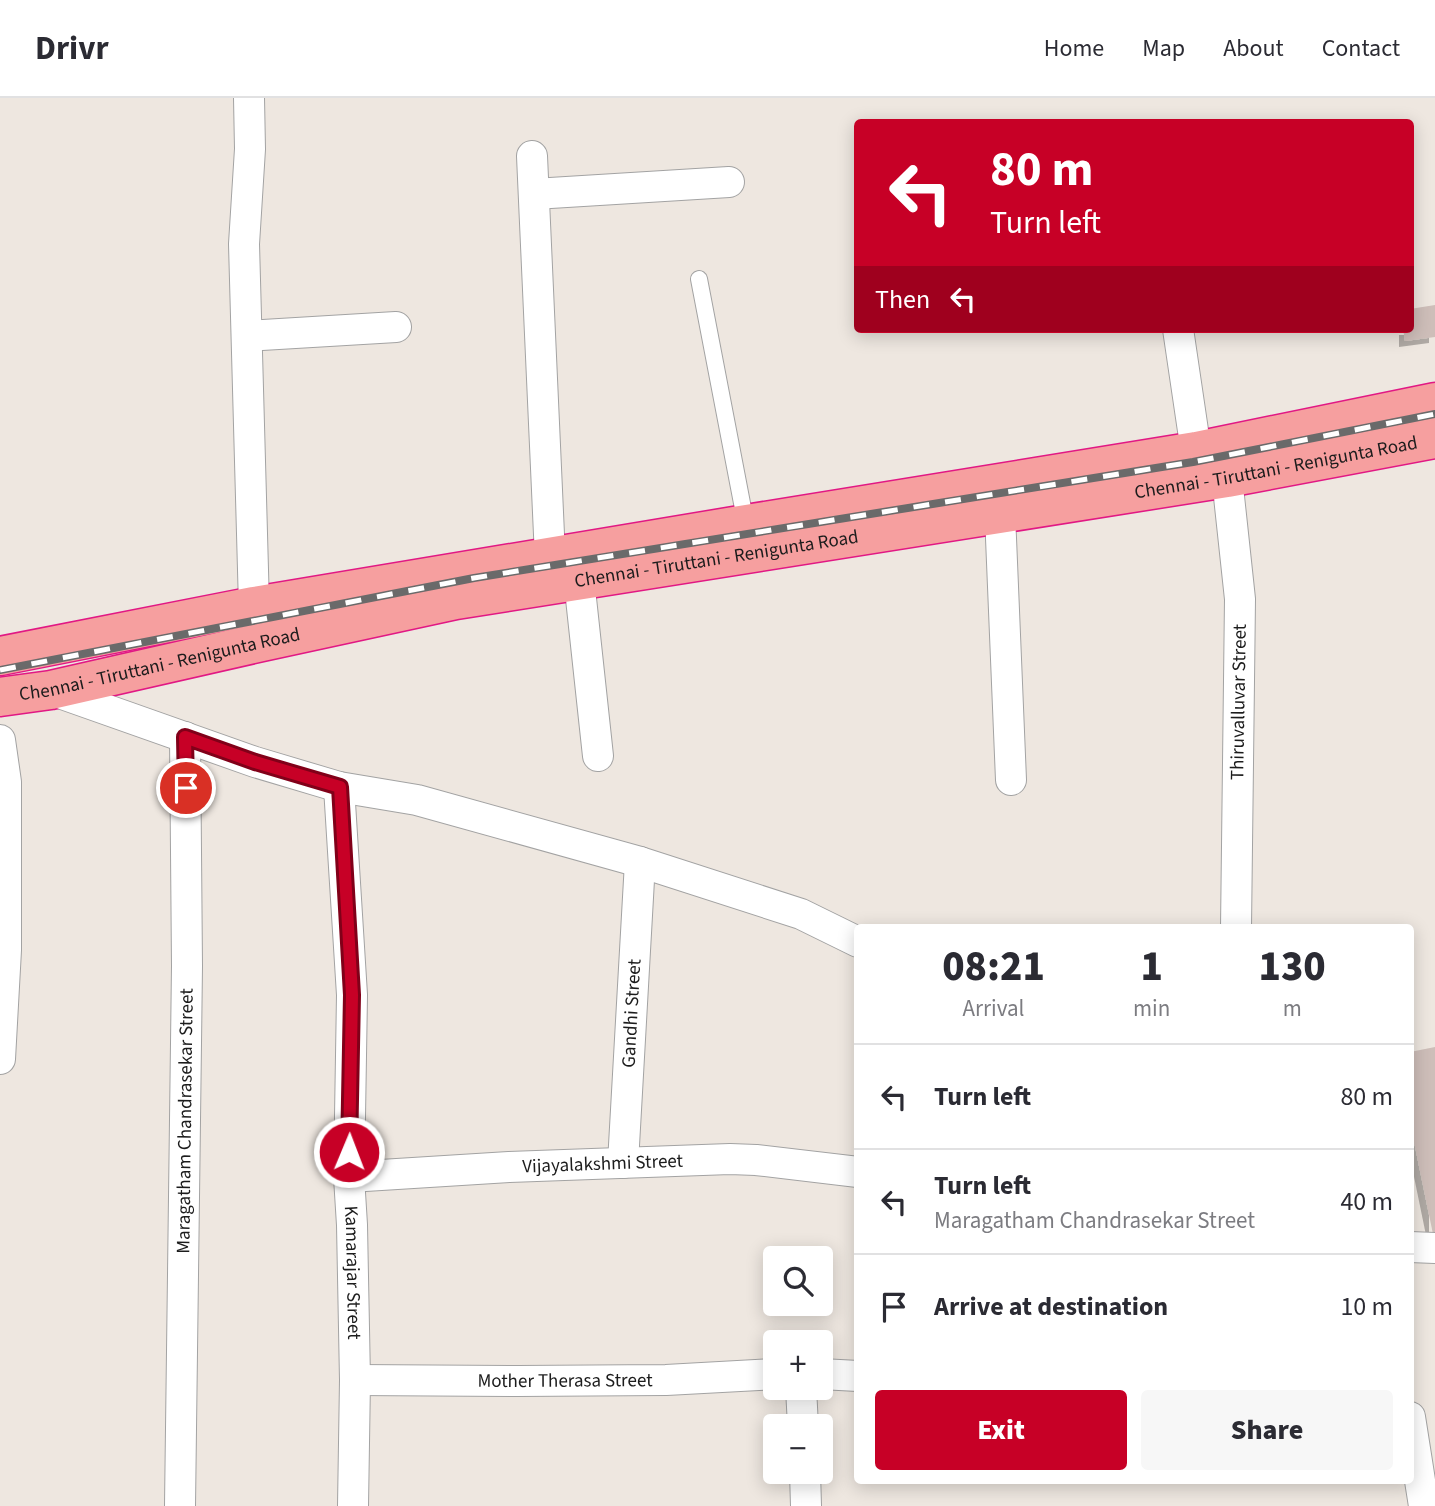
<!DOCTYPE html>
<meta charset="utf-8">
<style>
:root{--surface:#fff;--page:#f7f7f7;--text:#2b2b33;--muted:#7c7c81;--line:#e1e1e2;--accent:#c70026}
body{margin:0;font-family:"Source Sans 3",sans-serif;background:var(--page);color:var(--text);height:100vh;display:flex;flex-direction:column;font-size:26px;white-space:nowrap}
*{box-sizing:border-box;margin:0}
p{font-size:23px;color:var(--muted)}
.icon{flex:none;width:38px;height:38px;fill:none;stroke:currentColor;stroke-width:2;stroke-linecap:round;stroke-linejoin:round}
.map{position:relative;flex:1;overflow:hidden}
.details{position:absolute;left:854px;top:826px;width:560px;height:560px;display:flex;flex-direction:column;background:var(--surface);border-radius:7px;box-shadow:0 4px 18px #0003}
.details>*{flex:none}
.top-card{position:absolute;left:854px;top:21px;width:560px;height:214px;border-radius:7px;box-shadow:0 4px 18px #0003;background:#c70026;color:#fff;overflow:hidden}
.controls{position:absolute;left:763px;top:1148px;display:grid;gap:14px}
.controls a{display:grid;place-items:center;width:70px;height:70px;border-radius:7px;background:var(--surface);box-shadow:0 4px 18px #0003;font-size:35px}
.pin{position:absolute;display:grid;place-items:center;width:60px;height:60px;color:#fff;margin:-30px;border:4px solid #fff;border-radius:50%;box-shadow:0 2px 7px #0007}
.me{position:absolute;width:77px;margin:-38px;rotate:1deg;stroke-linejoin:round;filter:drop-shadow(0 0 5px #0008)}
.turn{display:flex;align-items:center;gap:24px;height:147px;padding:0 21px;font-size:32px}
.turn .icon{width:91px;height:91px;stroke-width:2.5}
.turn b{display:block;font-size:49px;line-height:60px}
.then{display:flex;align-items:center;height:66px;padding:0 21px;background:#0003;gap:14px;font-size:26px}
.eta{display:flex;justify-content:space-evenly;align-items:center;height:119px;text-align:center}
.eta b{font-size:42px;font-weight:800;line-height:49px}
.primary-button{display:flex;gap:14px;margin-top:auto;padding:14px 21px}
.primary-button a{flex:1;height:80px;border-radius:7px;background:var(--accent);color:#fff;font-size:28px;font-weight:800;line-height:80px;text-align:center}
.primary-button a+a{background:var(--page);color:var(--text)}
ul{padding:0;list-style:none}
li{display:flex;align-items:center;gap:21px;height:105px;padding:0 21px;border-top:2px solid var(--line)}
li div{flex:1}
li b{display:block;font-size:26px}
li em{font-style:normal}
header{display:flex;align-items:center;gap:42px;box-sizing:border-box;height:98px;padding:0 35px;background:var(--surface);border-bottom:2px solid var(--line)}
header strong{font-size:33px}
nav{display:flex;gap:38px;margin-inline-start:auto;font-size:24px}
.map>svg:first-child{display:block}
.building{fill:#cebeb9;filter:url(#shadow)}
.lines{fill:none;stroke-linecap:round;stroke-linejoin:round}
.service-casing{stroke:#a3a3a3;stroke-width:18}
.minor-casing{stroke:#a3a3a3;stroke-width:32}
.trunk-casing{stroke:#e11884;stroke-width:41}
.service{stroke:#fff;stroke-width:16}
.minor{stroke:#fff;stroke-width:30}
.trunk{stroke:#f69f9f;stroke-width:38}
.rail-casing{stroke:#6a6a6a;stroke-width:8}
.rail{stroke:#fff;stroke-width:5;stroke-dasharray:16;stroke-linecap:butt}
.route-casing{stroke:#810019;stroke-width:18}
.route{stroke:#c70026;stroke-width:12}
.labels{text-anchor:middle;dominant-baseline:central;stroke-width:6;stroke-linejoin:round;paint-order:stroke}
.street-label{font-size:19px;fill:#1c1c1c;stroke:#fff}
</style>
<header>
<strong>Drivr</strong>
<nav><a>Home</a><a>Map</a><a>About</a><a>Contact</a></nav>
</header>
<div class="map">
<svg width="1435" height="1408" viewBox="0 0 1435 1408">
<defs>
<filter id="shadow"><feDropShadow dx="-6" dy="6" stdDeviation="0" flood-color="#0004"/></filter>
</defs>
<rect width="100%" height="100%" fill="#eee7e0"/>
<g class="building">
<polygon points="1435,207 1435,239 1405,243 1403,231 1410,231 1410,211"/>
<polygon points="1435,949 1435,1141 1434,1141 1410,1024 1410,954"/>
</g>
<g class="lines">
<defs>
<polyline id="service" points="699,181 746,426"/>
<g id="minor">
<polyline points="249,0 250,51 244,146 254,508"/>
<polyline points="532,58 550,459"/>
<polyline points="534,96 729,84"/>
<polyline points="1178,231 1196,353"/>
<polyline points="247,238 396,229"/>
<polyline points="1227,380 1240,501 1236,830"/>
<polyline points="1000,416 1011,682"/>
<polyline points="579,482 598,658"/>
<polyline points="51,592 255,664 339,689 417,702 640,764 801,816 858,844"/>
<polyline points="0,642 6,684 6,852 0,961"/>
<path id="s1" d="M339 689 352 897 349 1079 352 1127 355 1282 353 1408"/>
<path id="s2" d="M623 1065 640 764"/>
<path id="s3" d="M349 1079 509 1069 730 1061 756 1062 858 1074"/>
<polyline points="1410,1149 1435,1150"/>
<polyline points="821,1276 858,1278"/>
<path id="s4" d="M355 1282 518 1283 666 1282 775 1276"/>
<polyline points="801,1290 803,1328"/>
<polyline points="1410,1319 1424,1408"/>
<polyline points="805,1374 806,1408"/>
<path id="s5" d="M180 1408 187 868 185 639"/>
</g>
<g id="trunk">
<polyline points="0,558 254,508 734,428 1196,353 1435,304"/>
<path id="s6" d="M0 599 51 592 262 544 456 502 1227 380 1435 341"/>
</g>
</defs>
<use href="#service" class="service-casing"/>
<use href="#minor" class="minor-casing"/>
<use href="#trunk" class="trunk-casing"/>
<use href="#service" class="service"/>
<use href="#minor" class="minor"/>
<use href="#trunk" class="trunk"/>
<defs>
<polyline id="rail" points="0,572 474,480 1193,364 1435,316"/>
</defs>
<use href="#rail" class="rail-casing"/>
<use href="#rail" class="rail"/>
</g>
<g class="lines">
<defs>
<polyline id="route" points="186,690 185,639 255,664 340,689 352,897 349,1054"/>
</defs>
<use href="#route" class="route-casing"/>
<use href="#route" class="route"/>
</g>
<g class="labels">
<g class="street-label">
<text stroke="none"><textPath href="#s6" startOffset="1297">Chennai - Tiruttani - Renigunta Road</textPath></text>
<text stroke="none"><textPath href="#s6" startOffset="730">Chennai - Tiruttani - Renigunta Road</textPath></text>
<text stroke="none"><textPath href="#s6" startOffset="163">Chennai - Tiruttani - Renigunta Road</textPath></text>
<text transform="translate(1239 604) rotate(-89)">Thiruvalluvar Street</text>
<text stroke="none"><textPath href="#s2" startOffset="150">Gandhi Street</textPath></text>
<text stroke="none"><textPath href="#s5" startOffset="385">Maragatham Chandrasekar Street</textPath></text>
<text stroke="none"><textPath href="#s3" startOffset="254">Vijayalakshmi Street</textPath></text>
<text stroke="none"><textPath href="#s1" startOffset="486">Kamarajar Street</textPath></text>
<text stroke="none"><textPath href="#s4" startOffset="210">Mother Therasa Street</textPath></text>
</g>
</g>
</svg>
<div class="controls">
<a><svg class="icon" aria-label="search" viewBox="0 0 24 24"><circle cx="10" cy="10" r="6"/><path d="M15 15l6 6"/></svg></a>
<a>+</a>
<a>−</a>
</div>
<div class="pin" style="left:186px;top:690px;background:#d93025"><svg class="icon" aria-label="arrive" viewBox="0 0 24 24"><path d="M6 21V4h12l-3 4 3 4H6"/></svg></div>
<svg class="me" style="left:349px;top:1054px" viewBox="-20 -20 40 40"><circle r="17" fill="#c70026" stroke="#fff" stroke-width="3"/><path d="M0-11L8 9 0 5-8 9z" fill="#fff"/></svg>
<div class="top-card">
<div class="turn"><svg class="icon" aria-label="left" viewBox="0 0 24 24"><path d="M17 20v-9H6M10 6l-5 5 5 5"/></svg><div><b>80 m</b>Turn left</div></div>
<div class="then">Then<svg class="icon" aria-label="left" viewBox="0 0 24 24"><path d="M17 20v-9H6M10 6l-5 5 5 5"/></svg></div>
</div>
<section class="details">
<div class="eta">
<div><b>08:21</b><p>Arrival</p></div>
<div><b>1</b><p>min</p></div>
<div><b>130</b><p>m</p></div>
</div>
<ul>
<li><svg class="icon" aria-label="left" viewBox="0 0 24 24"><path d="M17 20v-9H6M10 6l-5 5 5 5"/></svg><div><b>Turn left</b></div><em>80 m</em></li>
<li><svg class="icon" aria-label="left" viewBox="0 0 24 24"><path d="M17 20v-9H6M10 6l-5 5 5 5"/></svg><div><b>Turn left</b><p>Maragatham Chandrasekar Street</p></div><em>40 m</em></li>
<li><svg class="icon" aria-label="arrive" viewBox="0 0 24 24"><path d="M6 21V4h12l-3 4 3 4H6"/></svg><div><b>Arrive at destination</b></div><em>10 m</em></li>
</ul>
<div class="primary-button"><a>Exit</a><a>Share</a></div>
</section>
</div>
